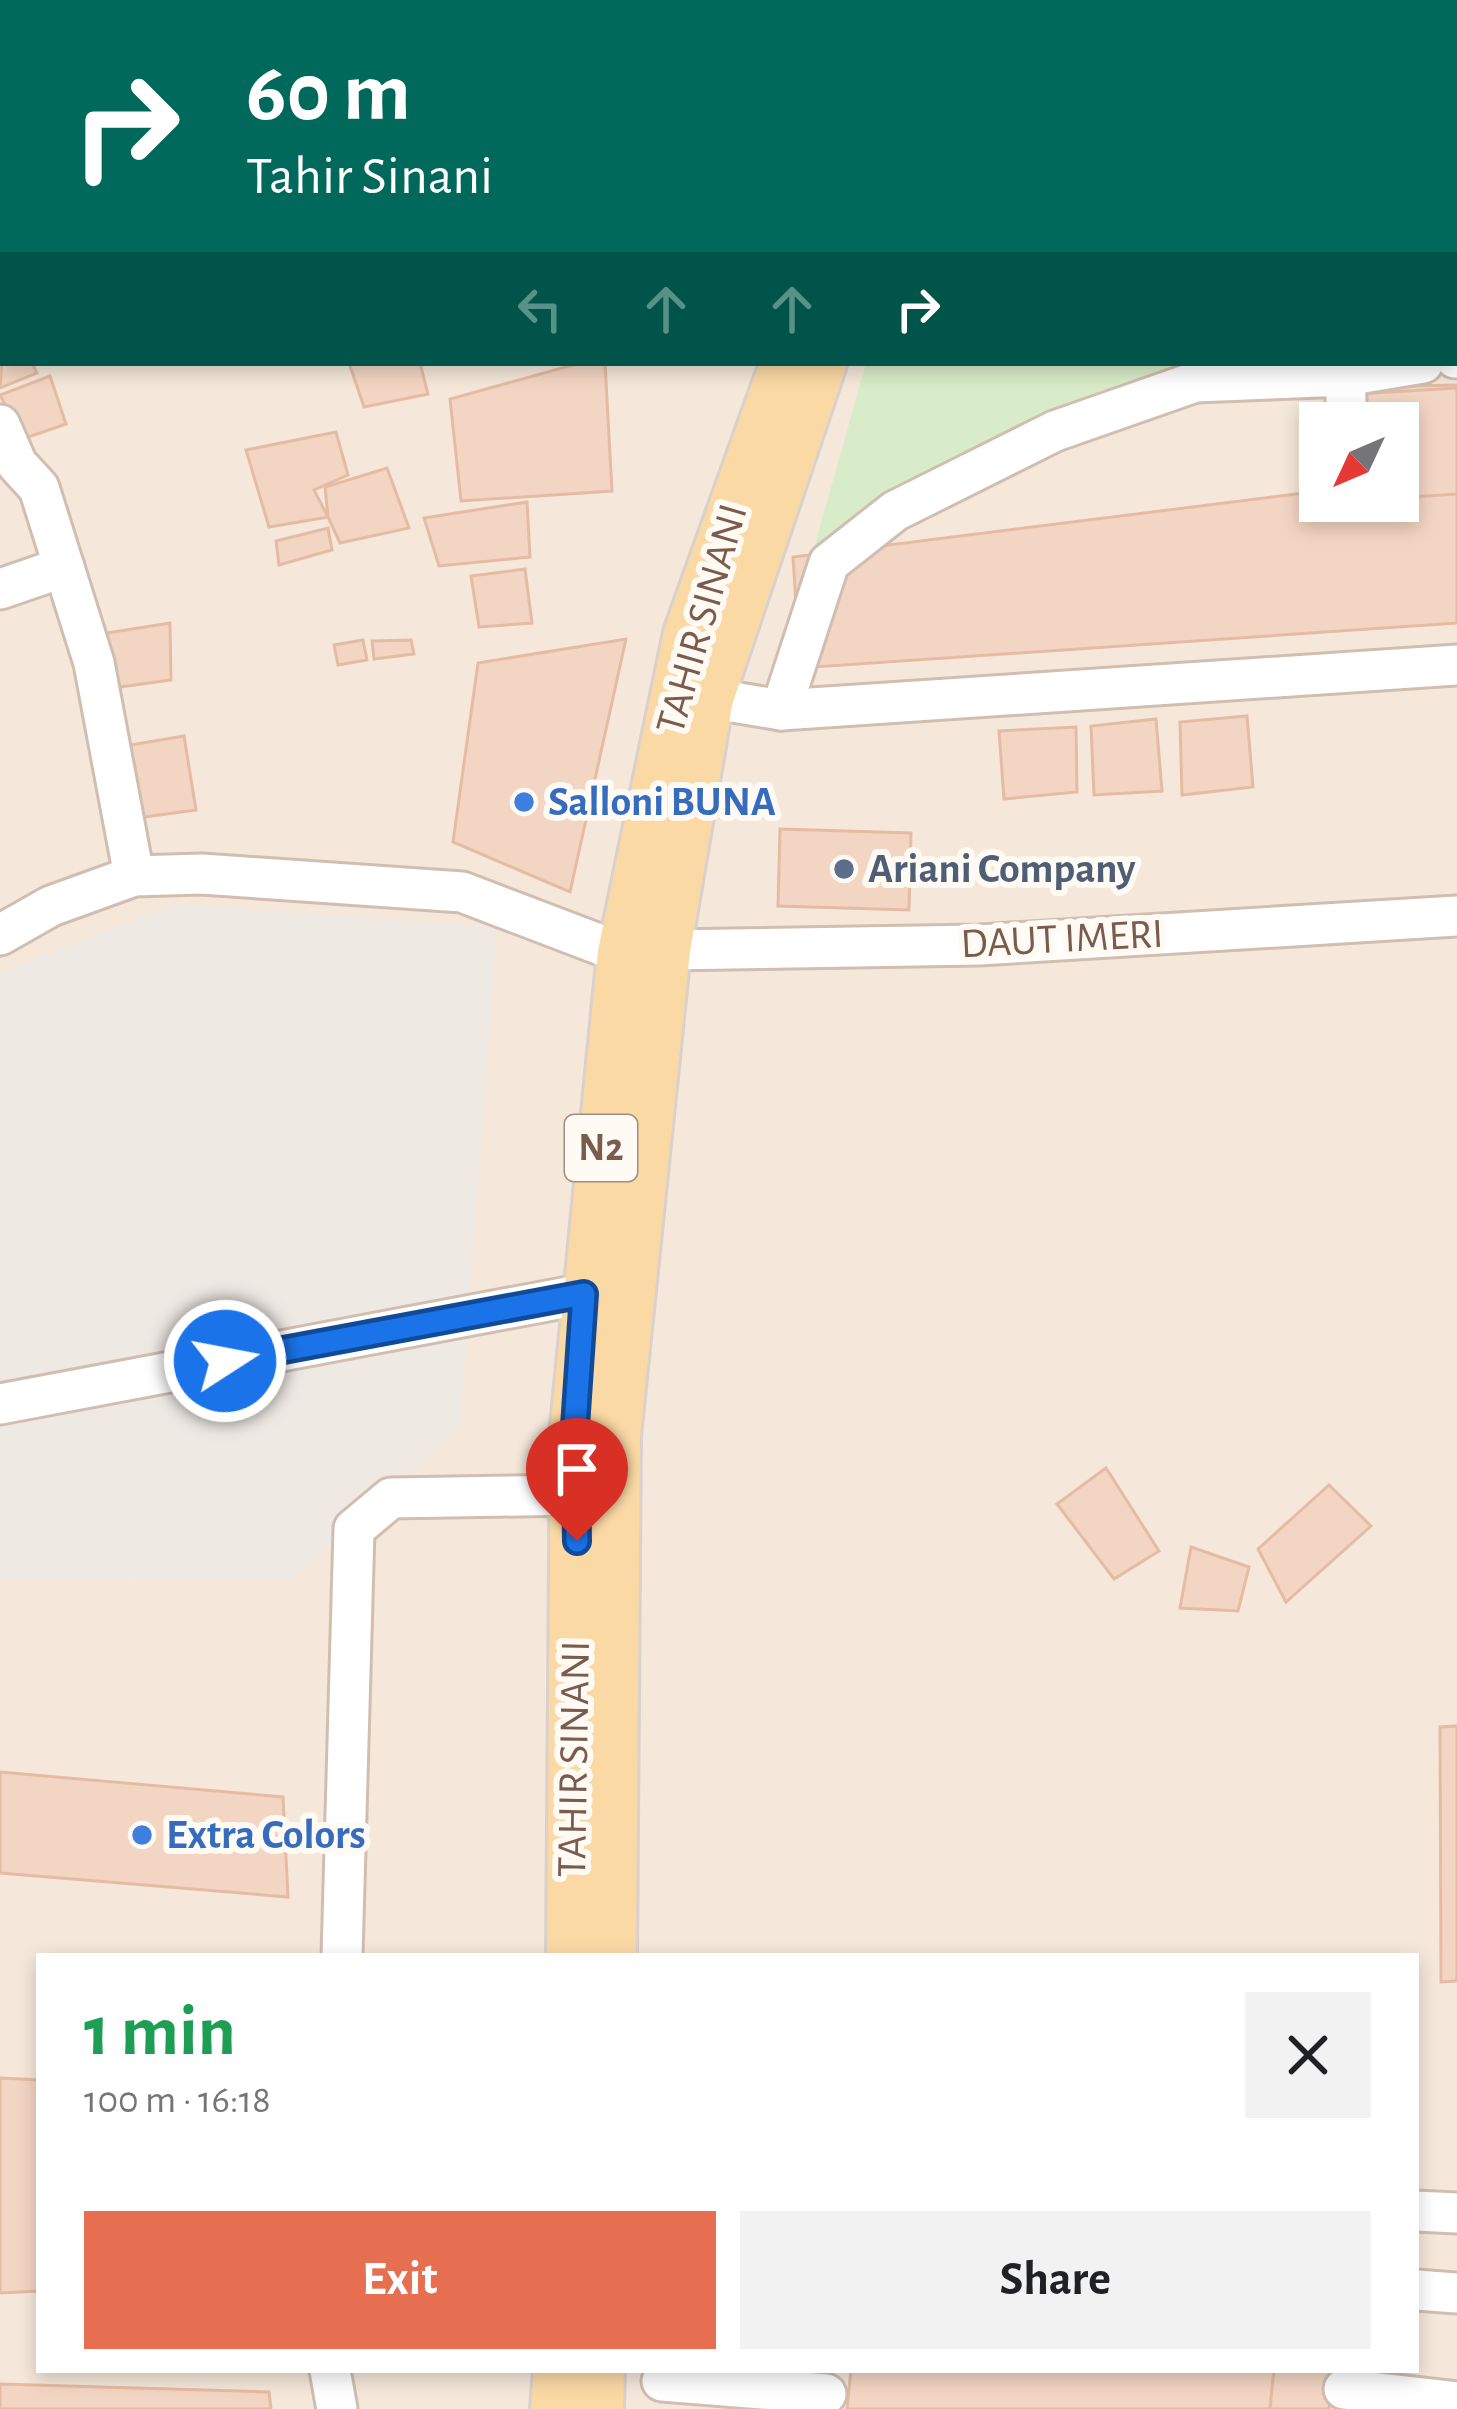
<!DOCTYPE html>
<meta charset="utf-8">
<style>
:root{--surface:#fff;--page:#f2f2f2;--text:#202124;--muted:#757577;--accent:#e76f51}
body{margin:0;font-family:"Alegreya Sans",sans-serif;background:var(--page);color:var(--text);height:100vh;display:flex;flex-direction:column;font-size:45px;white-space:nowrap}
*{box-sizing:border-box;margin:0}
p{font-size:39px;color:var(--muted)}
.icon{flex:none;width:66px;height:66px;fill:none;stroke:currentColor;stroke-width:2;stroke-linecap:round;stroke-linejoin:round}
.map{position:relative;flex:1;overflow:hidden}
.sheet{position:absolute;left:36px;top:1953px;width:1383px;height:420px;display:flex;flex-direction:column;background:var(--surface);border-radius:0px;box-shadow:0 6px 18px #0003}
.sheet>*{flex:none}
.hud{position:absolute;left:0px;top:0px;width:1458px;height:366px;box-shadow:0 6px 18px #0003;background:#00695c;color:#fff;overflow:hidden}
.needle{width:78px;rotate:226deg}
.controls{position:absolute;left:1299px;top:402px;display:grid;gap:24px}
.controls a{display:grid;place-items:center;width:120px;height:120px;border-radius:0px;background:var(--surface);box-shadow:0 6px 18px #0003;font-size:60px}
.pin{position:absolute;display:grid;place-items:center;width:102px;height:102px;color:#fff;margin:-123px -51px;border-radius:50% 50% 50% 0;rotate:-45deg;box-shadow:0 0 12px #0007}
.pin .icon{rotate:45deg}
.me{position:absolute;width:132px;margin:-66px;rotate:79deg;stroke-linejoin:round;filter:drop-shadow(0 0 9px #0008)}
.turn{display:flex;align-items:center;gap:42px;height:252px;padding:0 48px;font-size:54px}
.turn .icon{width:156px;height:156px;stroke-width:2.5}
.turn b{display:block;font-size:84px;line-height:102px}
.lanes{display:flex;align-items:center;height:114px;padding:0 48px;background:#0003;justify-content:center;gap:60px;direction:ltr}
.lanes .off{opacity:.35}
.round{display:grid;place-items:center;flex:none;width:126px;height:126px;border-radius:0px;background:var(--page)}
.overview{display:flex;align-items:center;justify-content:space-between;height:204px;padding:0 48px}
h1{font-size:72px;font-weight:700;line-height:90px;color:#1e9e55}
.primary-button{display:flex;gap:24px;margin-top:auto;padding:24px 48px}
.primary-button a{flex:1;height:138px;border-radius:0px;background:var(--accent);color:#fff;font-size:48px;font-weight:700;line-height:138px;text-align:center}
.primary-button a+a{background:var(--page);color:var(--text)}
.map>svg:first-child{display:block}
.residential{fill:#f5e8da;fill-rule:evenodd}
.industrial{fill:#efe9e4}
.green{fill:#d8ecc9}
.building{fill:#f3d5c3;stroke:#e6bba3;stroke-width:3}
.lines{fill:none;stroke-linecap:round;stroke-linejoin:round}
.minor-casing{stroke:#d1beb0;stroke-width:45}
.major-casing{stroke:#dad1cd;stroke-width:54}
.minor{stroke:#fff;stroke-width:39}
.major{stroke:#fbd9a5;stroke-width:48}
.route-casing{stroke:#114b97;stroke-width:30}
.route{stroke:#1a73e8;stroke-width:21}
.shop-dot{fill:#3f7fe0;stroke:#fffaf3;stroke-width:4.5}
.service-dot{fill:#5c6f8a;stroke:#fffaf3;stroke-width:4.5}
.labels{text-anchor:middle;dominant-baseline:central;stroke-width:12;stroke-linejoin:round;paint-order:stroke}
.shield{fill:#fffaf3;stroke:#a28b7f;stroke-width:3}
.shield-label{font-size:39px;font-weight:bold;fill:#7a5c4d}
.street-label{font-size:42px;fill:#7a5c4d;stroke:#fffaf3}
.shop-label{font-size:42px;font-weight:bold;fill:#366cbe;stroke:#fffaf3;text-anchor:start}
.service-label{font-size:42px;font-weight:bold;fill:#4e5e75;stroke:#fffaf3;text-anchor:start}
</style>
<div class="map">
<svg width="1457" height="2409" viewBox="0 0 1457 2409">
<rect width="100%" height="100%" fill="#fdf6ec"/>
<path class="residential" d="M0 0H1457V2409H0ZM3 3H1455V363H3ZM1320 423H1398V501H1320ZM39 1956H1416V2370H39Z"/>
<polygon class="industrial" points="174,904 497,927 460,1427 292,1580 0,1579 0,973"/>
<polygon class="green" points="866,363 1236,363 812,555"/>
<g class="building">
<polygon points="1025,0 1429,0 1016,3"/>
<polygon points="3,350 3,363 32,363 37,373 0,388"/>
<polygon points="349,363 420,363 428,394 364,407"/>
<polygon points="580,363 605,363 612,491 461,501 450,399"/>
<polygon points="50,376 66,424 23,439 0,395"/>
<polygon points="1457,385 1457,623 800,668 793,557 1320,491 1320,501 1398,501 1398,423 1360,423 1357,387"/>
<polygon points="1457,388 1457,494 1398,498 1398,423 1362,423 1358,394"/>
<polygon points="336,432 348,475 314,490 328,517 269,527 246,450"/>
<polygon points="387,468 409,528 340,543 328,517 325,487"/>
<polygon points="527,502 530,557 439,566 424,518"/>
<polygon points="328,528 332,550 279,565 276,541"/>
<polygon points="525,569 532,623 479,627 471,576"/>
<polygon points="170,623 171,680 120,687 101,634"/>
<polygon points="626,639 570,892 453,842 478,663"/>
<polygon points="363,640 367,660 338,665 334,645"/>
<polygon points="411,640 414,654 374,659 372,641"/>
<polygon points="1247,716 1253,787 1182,795 1180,722"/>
<polygon points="1156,719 1162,791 1094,795 1091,726"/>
<polygon points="1076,727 1077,792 1004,799 999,731"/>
<polygon points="184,736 196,810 144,817 125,746"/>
<polygon points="780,829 911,833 909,910 778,906"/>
<polygon points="1106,1468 1159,1551 1114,1579 1057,1504"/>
<polygon points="1329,1485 1371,1526 1286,1602 1258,1549"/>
<polygon points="1191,1547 1249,1567 1238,1611 1180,1608"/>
<polygon points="1457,1726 1457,1981 1441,1982 1440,1727"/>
<polygon points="0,1772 283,1797 288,1897 0,1873"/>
<polygon points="0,2078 39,2080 39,2291 0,2293"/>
<polygon points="851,2370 1274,2370 1270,2409 847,2409"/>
<polygon points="1274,2370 1333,2370 1329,2409 1270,2409"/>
<polygon points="0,2384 269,2392 271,2409 0,2409"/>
</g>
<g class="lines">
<defs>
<g id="minor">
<polyline points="426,3 435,0"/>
<polyline points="1455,4 1457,3"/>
<polyline points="1455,358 1457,357"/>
<polyline points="1345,376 1423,363"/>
<polyline points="0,425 17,464 39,488 94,663 134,876"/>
<polyline points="0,589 64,567"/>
<polyline points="709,698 781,710 1457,665"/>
<polyline points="781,710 829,563 895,511 1055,431 1195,382 1345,376 1347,423"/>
<polyline points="0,935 51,906 134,876 202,874 462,892 622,953"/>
<polyline points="666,950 979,945 1457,916"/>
<polyline points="0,1404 584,1294"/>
<polyline points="342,1956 354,1529 391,1498 578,1495"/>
<polyline points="1416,2211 1457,2213"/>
<polyline points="1416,2290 1457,2293"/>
<polyline points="330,2370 337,2409"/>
<polyline points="662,2381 826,2394"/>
<polyline points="1344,2389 1457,2402"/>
</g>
<g id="major">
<polyline points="950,3 951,0"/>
<polyline points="571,1956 575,1426 622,953 688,634 785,363"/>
<polyline points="612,1956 616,1435 666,950 709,698 822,363"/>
<polyline points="555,2409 558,2370"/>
<polyline points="599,2409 600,2370"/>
</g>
</defs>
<use href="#minor" class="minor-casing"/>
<use href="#major" class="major-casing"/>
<use href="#minor" class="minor"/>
<use href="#major" class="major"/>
</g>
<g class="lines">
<defs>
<polyline id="route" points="225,1361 584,1294 575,1426 577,1541"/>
</defs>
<use href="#route" class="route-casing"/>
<use href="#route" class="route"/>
</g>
<g class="shop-dot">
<circle cx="524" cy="802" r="12"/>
<circle cx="142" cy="1835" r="12"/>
</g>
<circle class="service-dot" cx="844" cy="869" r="12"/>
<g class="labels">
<rect class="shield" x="565" y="1115" width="72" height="66" rx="9"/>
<g class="shield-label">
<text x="601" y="1148">N2</text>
</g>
<g class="street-label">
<text transform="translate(702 619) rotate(-74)">TAHIR SINANI</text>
<text transform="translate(1062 939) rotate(-3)">DAUT IMERI</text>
<text transform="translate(574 1759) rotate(-89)">TAHIR SINANI</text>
</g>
<g class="shop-label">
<text x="548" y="802">Salloni BUNA</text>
<text x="166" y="1835">Extra Colors</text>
</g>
<g class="service-label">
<text x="868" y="869">Ariani Company</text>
</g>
</g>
</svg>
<div class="controls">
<a><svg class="needle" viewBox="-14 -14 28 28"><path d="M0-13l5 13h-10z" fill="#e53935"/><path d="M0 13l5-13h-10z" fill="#757577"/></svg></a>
</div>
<div class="pin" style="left:577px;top:1541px;background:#d93025"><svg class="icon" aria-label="arrive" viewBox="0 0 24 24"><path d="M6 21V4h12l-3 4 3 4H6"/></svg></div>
<svg class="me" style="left:225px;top:1361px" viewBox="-20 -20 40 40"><circle r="17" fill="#1a73e8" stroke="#fff" stroke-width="3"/><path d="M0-11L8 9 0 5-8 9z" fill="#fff"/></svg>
<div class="hud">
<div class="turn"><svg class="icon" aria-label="right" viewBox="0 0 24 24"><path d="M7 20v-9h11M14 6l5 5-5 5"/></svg><div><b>60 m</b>Tahir Sinani</div></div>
<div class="lanes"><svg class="icon off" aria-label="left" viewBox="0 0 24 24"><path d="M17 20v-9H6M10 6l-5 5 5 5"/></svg><svg class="icon off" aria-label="ahead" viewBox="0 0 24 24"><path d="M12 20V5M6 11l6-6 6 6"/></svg><svg class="icon off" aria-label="ahead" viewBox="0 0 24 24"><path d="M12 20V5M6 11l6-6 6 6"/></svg><svg class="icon" aria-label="right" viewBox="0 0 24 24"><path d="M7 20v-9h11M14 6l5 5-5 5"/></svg></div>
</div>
<section class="sheet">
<div class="overview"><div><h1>1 min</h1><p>100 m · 16:18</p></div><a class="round"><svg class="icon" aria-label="close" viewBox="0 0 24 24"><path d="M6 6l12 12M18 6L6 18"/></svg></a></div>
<div class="primary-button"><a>Exit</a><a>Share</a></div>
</section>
</div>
